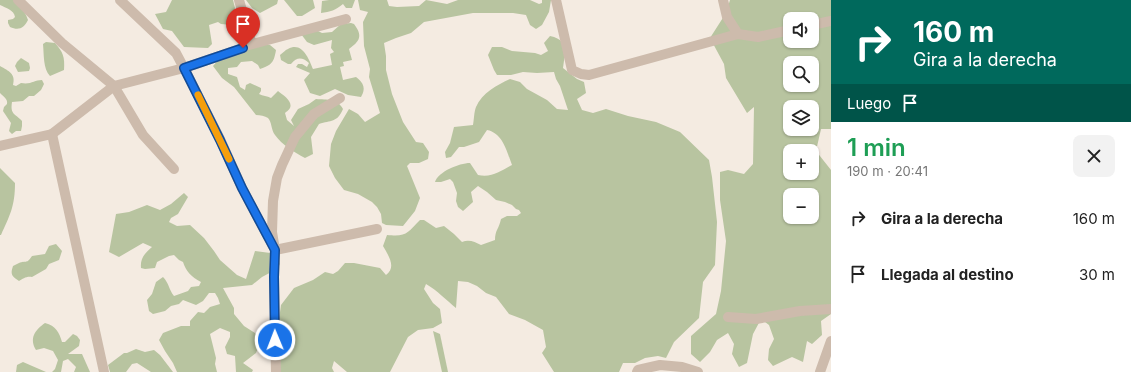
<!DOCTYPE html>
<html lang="es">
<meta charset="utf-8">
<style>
:root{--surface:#fff;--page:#f2f2f2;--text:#222;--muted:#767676}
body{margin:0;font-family:Inter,sans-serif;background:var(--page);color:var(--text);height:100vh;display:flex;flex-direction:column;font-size:15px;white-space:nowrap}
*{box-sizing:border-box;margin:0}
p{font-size:13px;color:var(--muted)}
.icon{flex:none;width:22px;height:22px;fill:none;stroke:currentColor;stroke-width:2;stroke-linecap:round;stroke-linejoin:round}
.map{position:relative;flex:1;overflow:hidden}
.side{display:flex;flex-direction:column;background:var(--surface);width:300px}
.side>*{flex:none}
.guide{background:#00695c;color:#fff;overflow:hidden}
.controls{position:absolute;left:783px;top:12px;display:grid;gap:8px}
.controls a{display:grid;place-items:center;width:36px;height:36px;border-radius:8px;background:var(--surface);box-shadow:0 1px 3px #0004;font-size:20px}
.pin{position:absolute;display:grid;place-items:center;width:34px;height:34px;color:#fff;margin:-41px -17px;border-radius:50% 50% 50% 0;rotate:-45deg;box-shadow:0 0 4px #0007}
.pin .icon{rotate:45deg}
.me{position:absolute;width:44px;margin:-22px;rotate:359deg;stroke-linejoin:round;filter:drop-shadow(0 0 3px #0008)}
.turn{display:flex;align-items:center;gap:14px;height:84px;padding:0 16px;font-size:18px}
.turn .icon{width:52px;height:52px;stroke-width:2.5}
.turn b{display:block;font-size:28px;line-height:34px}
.then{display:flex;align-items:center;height:38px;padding:0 16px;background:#0003;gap:8px;font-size:15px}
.round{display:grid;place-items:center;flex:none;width:42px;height:42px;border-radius:8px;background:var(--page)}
.overview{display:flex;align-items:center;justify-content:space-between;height:68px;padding:0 16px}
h1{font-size:24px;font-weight:600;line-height:30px;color:#1e9e55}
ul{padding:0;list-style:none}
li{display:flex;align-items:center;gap:12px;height:56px;padding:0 16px}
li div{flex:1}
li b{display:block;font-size:15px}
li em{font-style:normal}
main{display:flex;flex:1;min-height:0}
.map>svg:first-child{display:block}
.green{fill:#b8c4a0;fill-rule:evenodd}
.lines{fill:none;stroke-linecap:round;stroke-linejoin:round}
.minor{stroke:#cdbbac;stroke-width:10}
.route-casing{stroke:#114b97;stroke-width:10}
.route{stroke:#1a73e8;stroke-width:7}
.slow{stroke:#f59e0b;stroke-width:7}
</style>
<main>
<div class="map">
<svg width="831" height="372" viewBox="0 0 831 372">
<rect width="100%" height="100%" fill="#f4ebe1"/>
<g class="green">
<path d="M0 0H16L26 15 28 20C24 28 19 31 10 27L8 23V20L13 19 15 17C14 10 6 8 0 5Z"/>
<polygon points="172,0 233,0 235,8 232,25 221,24 218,22 209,25 212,44 208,48 184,47 172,31 163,29 155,14 166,12"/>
<polygon points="246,0 278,0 277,4 260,13 252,8"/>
<polygon points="284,0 313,0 315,8 302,16 297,16"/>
<path d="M329 0H355L352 8H346L343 4C336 10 330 12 321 13L322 1Z"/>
<polygon points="358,0 387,0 389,6 397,7 419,6 426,0 447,4 458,0 530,0 539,4 542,3 542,0 551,0 549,12 542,25 536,29 530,25 526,15 513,13 473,13 424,22 411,33 396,38 384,43 386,56 386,70 392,94 403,122 416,142 423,143 429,152 428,159 419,163 410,163 407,166 420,198 415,211 403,226 386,225 382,223 381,214 377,207 372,202 358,194 344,190 335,178 329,166 331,144 336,131 349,109 358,114 365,122 380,113 369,77 370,69 364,46 363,22 368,12 360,10"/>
<path d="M730 0H831V129H821L816 151 831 170V314L821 321 822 335 812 344 807 341 803 362 792 357 773 366 768 360 769 349 774 339 769 325 761 319 753 334 747 363 739 367 732 354 734 344 728 333 717 340 710 352 700 362 691 354V336L716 314 721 291 726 241 720 200V172L728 170 744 174 753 164 754 107 747 113 726 78 724 64 710 38 726 13ZM790 19H812V41H790ZM790 63H812V85H790ZM790 107H812V129H790ZM790 151H812V173H790ZM790 195H812V217H790Z"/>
<path d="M351 23 354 24C363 36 360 41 349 49L352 60 343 62 344 66 340 67 343 80 356 77C364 83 366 89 361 97L348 95 335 89 320 96 310 93 304 80 310 73 296 67 298 64H302L307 67 309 63C302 57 297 57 291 64H288L281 60 280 55C283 53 285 50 288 49 302 41 309 59 313 69L332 65 330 54 334 52 331 48 332 40 314 45 307 42 301 34 318 31 322 33 332 32 341 24Z"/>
<path d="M550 36C569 40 565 52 563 68L577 79 584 82 586 93 577 99 582 110 593 113 606 109 628 116 656 122 680 132 709 160 712 177 717 222 715 265 703 282 699 318 674 342 666 358 658 356 645 358 635 363H623L619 372H554L542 353 546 347 543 330 525 320 509 314 496 297 486 293 477 286 468 282 458 281 456 308C446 300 438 291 426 284L424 289 433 303 440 309 442 323 433 328 418 330 408 337 390 372H347L334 361 332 368 334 372H274L276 341 281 305 294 288 313 280 325 272 333 274 338 271 345 263H354L380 268 386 275C397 267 388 255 383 246L387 235C407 237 407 233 420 220H424L436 228 444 226 454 234 462 242C469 239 475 242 481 245L495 240C495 230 499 229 501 219L507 216H517L521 213 519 210 516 209 512 205 505 202 496 200 487 192 478 186 471 192 473 202 463 211 458 207 456 201 457 193 453 182 450 179 441 182H435C438 172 459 163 470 163L478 175C492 178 501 171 512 165 507 152 503 133 487 130L479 142 464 147H459L451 157 446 158 445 152 450 143 454 127 473 125C474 120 474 112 476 107 482 93 497 85 510 79L520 82 527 89 547 100 557 109 568 110 560 86 556 79 554 72 537 73 523 72 511 75H497L494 70 488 55 492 47H502L512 51 535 53 541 55 548 51 544 43Z"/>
<path d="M46 42 55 43C63 52 65 57 64 70L50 76C43 69 44 54 43 44Z"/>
<path d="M259 44 270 45 276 50C274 62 272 65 260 69L258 65 252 61 241 62 237 67 228 68V74L237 77 240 87 245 90 246 85 250 83 261 88V91L259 94C263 96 267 96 271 98L278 91C283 95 293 101 290 108 289 110 286 112 285 113L287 120 294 126 291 120 298 109 309 104 316 99C327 100 337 98 343 109 337 123 331 120 319 124L311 137 313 154 305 158C294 152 282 145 275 135 271 130 272 122 268 118 265 116 260 115 256 115L234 87 222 78 213 66 221 57Z"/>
<polygon points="21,58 29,63 30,68 29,71 18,72 15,66 17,62"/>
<path d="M0 66C9 71 16 74 13 85L16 86 21 83C31 85 34 80 42 80L44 84 41 90 34 96H29L23 101 12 102C10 115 15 113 22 121V126L21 131H16L12 134 9 131 11 123 3 111 4 107 7 104C8 99 4 97 0 93Z"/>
<path d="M0 168 15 183C15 206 10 215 1 235H0Z"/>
<path d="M184 193 188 197 178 214 171 218 169 222 177 226 190 225 204 238 214 251 220 260 237 275 246 279 255 251 278 254 280 264 277 269 262 277 252 285 223 288 234 308V314L244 326 255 333 260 343 256 353 243 363 253 370 252 372H236L235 356 227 354 225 347 230 337V332L220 328 210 334 216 358 215 364 217 372H177L173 363 165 351 159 340 163 333 181 326H190V321L198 312 204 313 210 307 220 304 218 298 215 293H209L203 301 196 305 183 300 179 304 171 306 165 311 153 314 149 311 147 300 152 294 156 282 163 277C169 283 169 290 174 296L188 291 191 287 199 286 201 282C191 277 186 271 183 262L179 260 174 255 169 256 157 262 155 268 145 269 141 268C140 258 145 253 152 247L143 243 119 257 109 252 116 214 129 212 147 205 160 210 171 204Z"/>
<path d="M56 244 62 251 59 260 49 264 46 269 32 277C26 276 23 279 19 281 12 276 10 275 13 266 15 265 17 264 19 263 26 260 26 265 32 256L45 254 49 246Z"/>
<path d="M45 323C56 326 59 332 62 342H65L73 334 77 336 80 340 79 346 68 354H82L90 372H74L76 367 68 359 63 361 61 372H52L55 369 58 360 53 351 44 348 36 350C29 338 35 330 45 323Z"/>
<polygon points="433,331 440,334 448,372 442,372"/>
<polygon points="136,349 145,352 154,350 160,355 173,372 151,372 137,363 132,364 126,372 110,372 108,365 124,353 127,353"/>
<polygon points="23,362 46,372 16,372 17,365"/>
</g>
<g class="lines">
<g class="minor">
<polyline points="18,0 62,43 114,86 143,135 174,169"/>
<polyline points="120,0 176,53 184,68 243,48 251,42 250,38 239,0"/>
<polyline points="556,0 572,70 581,74 589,75 738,34"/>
<polyline points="723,0 727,17 738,34 758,37 790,30"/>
<polyline points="812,25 831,21"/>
<polyline points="249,45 346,19"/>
<polyline points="340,98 314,114 295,137 282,165 277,178 273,201 272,232 275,250 377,229"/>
<polyline points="52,134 104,372"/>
<polyline points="0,146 52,134 114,86 184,68 220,139 242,188 275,250 274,277 276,372"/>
<polyline points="728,317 756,319 800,311 831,309"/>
<polyline points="637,372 638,370 660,365 682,367 698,372"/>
<polyline points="820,372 831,341"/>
</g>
</g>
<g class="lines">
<defs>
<polyline id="route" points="243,48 184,68 220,140 242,188 275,250 274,277 275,340"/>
</defs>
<use href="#route" class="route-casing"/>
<use href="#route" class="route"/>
<polyline class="slow" points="198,95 229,159"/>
</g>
</svg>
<div class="controls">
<a><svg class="icon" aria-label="sound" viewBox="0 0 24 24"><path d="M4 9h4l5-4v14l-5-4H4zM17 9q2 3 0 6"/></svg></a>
<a><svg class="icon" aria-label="search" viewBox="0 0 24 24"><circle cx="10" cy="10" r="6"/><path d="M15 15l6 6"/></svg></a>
<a><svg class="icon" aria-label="layers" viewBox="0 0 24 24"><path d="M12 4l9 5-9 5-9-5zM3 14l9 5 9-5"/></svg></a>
<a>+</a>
<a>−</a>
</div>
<div class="pin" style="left:243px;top:48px;background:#d93025"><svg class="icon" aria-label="arrive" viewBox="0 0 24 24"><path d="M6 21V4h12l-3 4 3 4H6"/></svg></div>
<svg class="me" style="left:275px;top:340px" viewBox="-20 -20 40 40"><circle r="17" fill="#1a73e8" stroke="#fff" stroke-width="3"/><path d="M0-11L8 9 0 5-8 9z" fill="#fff"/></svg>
</div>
<section class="side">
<div class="guide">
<div class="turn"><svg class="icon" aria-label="right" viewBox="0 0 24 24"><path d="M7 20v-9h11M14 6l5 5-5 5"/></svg><div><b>160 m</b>Gira a la derecha</div></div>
<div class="then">Luego<svg class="icon" aria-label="arrive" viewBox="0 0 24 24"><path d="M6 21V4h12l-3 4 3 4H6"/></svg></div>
</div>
<div class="overview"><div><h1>1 min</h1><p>190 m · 20:41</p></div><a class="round"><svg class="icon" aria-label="close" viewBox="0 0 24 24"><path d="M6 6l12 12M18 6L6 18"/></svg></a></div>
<ul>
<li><svg class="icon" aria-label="right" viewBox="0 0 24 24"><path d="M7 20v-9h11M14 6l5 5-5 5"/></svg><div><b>Gira a la derecha</b></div><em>160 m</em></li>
<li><svg class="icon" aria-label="arrive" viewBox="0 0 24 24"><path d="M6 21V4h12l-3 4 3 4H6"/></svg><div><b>Llegada al destino</b></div><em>30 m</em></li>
</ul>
</section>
</main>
